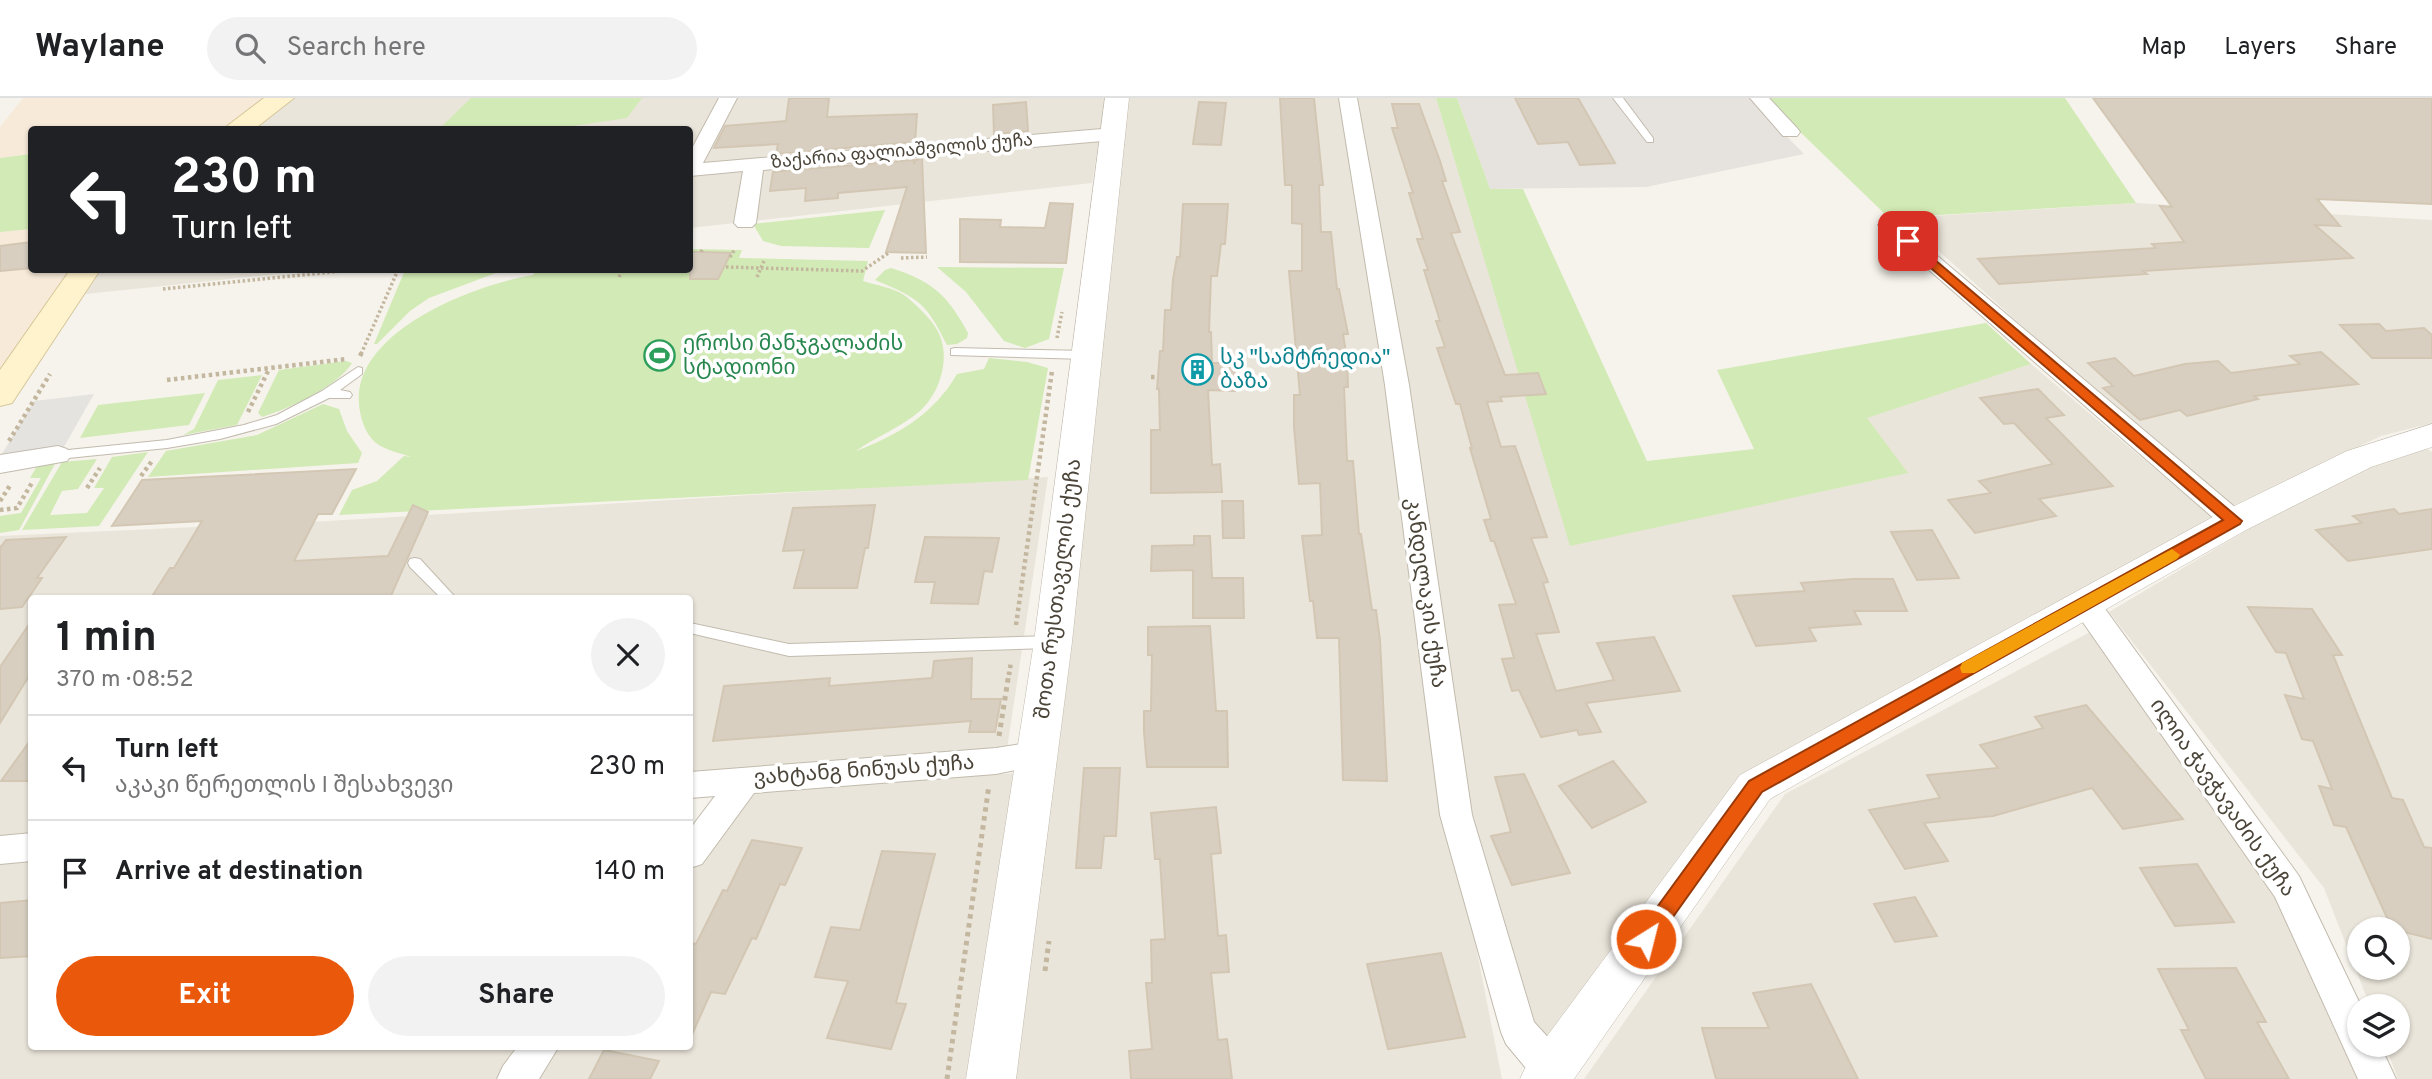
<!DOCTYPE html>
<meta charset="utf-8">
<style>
:root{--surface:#fff;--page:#f2f2f2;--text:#202124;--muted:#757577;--line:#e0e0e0;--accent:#ea580c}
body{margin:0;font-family:Overpass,"Noto Sans Georgian",sans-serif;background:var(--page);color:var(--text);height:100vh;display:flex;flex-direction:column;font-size:26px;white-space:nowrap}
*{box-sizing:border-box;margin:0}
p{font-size:23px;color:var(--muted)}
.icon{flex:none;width:38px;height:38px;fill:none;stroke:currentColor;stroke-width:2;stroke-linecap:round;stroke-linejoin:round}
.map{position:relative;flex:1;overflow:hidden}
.details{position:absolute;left:28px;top:497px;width:665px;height:455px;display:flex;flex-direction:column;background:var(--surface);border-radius:7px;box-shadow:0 2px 5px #0004}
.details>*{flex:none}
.banner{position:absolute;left:28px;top:28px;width:665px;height:147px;border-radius:7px;box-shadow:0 2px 5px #0004;background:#202124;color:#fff;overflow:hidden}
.controls{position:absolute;left:2347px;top:819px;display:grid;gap:14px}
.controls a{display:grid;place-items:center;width:63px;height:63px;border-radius:50%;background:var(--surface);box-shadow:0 2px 5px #0004;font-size:35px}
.pin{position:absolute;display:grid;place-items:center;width:60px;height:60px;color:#fff;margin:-30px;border-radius:14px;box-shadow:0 4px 10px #0006}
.me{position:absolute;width:77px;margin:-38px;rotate:36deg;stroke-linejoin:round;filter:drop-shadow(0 0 5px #0008)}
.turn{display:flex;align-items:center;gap:24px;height:147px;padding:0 28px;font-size:32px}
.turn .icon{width:91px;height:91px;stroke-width:2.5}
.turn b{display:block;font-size:49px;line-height:60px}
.round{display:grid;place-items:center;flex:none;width:74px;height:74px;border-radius:37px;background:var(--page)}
.headline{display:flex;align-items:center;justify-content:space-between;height:119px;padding:0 28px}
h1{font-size:42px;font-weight:700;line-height:52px}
.button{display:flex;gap:14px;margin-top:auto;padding:14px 28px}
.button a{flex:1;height:80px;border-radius:42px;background:var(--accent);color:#fff;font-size:28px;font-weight:700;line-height:80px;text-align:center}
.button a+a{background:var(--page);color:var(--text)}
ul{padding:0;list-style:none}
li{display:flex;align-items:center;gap:21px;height:105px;padding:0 28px;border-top:2px solid var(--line)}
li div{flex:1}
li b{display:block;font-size:26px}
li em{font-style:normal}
header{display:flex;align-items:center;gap:42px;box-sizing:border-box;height:98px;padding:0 35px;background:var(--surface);border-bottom:2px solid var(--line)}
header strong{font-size:33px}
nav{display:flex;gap:38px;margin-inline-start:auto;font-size:24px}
.search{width:490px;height:63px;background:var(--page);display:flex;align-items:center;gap:18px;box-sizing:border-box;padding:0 24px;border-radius:38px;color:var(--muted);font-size:26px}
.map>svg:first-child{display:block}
.residential{fill:#eae5da;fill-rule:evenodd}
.commercial{fill:#f7ead8}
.industrial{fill:#e6e2dd}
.green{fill:#d2eab5}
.parking{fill:#e5e3e0}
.building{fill:#d8cfc1;stroke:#d3c7b4;stroke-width:2}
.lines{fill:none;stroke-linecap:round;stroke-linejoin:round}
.service-casing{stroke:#c2bbae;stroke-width:2}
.minor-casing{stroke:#c2bbae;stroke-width:2}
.tertiary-casing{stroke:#c2bbae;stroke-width:1}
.secondary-casing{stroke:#d6c79b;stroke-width:2}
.path-far2{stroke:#c4b79f;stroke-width:3.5;stroke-dasharray:2.5 2.5;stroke-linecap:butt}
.path-far1{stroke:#c4b79f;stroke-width:4.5;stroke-dasharray:3.5 3.5;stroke-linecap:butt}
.path{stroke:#c4b79f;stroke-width:5;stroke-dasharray:4.5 4.5;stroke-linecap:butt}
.service{fill:#fff;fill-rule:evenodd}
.minor{fill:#fff;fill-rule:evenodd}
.tertiary{fill:#fff;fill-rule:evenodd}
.secondary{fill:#fff3cd;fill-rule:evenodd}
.route{fill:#ea580c;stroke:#983908;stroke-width:2}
.slow{fill:#f59e0b}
.labels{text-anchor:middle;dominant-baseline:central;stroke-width:7;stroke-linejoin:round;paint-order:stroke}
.far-street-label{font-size:18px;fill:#4b4439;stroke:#fff}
.leisure-label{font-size:21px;fill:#27864d;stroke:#fff;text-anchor:start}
.culture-label{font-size:21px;fill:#0d838f;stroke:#fff;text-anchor:start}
.street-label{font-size:21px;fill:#4b4439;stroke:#fff}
</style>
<header>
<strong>Waylane</strong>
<div class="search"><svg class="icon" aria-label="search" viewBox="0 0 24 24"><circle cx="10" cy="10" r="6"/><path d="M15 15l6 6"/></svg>Search here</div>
<nav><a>Map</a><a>Layers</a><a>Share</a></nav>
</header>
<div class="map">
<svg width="2432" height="981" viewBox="0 0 2432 981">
<rect width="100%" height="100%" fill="#f6f3ec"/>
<g class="residential">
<polygon points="294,0 721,0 690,54 690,32 246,32"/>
<polygon points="734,0 1104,0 1101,31 704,65 727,10"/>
<polygon points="1126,0 1345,0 1448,706 1502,981 1008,981"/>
<polygon points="1357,0 1436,0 1571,447 1907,375 1866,320 2031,266 2219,425 1732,698 1548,949 1525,927 1470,735"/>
<polygon points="1099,41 1092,85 690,130 690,77"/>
<polygon points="2136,105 2432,122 2432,325 2381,338 2226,411 1902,120"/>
<polygon points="95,172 316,172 76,197"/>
<path d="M2427 351 2432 354V981H2398L2385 947H2398V908H2370L2324 790 2109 514 2353 369ZM2359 831H2398V870H2359Z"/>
<polygon points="1048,379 1007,651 690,678 690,500 32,500 31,736 0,739 0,438 328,423"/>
<polygon points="2092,533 2277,793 2362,981 1584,981 1785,696"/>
<polygon points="1016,675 966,981 533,981 558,949 690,948 690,775 750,695"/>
<polygon points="31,761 32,948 531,949 505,981 0,981 0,764"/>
</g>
<g class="commercial">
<polygon points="23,0 268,0 221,31 32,32 31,56 0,60 0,29"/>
<polygon points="31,131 32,172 71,172 0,272 0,134"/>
</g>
<polygon class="industrial" points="1457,0 1749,0 1804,56 1646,89 1490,91"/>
<g class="green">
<polygon points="471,0 642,0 627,20 553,31 439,31"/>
<polygon points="1436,0 1457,0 1490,91 1523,91 1647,363 1754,351 1717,272 1986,225 2031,266 1867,320 1908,375 1570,448"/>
<polygon points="1765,0 2065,0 2136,105 1889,120"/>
<polygon points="31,56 31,131 0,134 0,60"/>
<polygon points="885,112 869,150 781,148 763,143 753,126"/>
<path d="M690 151 742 152 739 160 868 163 863 183C876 187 894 190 904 197 916 206 935 224 940 238 950 263 939 296 920 313 900 330 875 339 856 353 898 337 934 316 957 276L984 271 989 260 1027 264 1048 270 1028 382 339 417 352 392 377 383 404 358 411 359C400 355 385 352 376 345 365 336 360 319 359 306 353 233 474 187 533 177L537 172H690Z"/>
<polygon points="937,169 1064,170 1049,241 1025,250 1004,243 966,194"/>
<path d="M891 170C933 183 948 198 968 235L967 240 957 246 947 247C926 204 918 200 875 182L885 172Z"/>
<polygon points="405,172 504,172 429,200 410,213 377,246 374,246"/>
<path d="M346 263 352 265C337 289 288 311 262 319L258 315 279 272Z"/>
<polygon points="262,277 237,327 183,337 194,331 218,282"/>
<polygon points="205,295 189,327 80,340 98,307"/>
<polygon points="323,306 339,311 347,333 362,355 358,365 148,379 166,353 257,337"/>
<polygon points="148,354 99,428 22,432 62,364 97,361 78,391 62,393 50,417 87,415 104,390 94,390 112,359"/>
<polygon points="57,362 19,432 0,435 0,418 21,415 41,380 30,380 39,365"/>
</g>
<polygon class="parking" points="94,296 61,354 0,359 34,303"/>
<g class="building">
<polygon points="789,0 829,0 827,19 917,16 915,44 776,56 778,46 714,50 725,28 786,23"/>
<polygon points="1280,0 1314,0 1323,87 1319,87 1321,134 1331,134 1337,191 1339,191 1348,236 1343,236 1347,261 1348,289 1344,289 1347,363 1353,363 1359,436 1361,436 1372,512 1376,512 1380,542 1387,683 1343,682 1339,540 1317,540 1313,503 1310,503 1302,438 1322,437 1320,385 1299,386 1294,329 1294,297 1300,297 1289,173 1302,173 1302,126 1292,125 1292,87 1285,87"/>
<polygon points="1515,0 1578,0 1615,65 1580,67 1568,44 1538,46"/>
<polygon points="2093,0 2432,0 2432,106 2317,101 2340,128 2315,127 2353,160 2143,173 2147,176 1999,186 1978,161 2156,150 2152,146 2184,144 2160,108 2172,109"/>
<polygon points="1026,4 1028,33 994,36 993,7"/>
<polygon points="1199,4 1226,5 1221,47 1193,46"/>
<polygon points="1392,6 1419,6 1440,63 1446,83 1442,83 1460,134 1451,135 1505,277 1538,275 1546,296 1500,299 1502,303 1487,304 1501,349 1515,348 1547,439 1531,440 1548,484 1543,485 1559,534 1536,536 1556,593 1614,582 1597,545 1654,539 1680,593 1586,605 1601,634 1579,637 1577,632 1541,639 1519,592 1512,593 1502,561 1514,560 1499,507 1516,506 1494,443 1491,443 1484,422 1491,421 1470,350 1472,350 1460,306 1456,306 1437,250 1445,249 1436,223 1440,223 1424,172 1428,172 1417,141 1423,141 1409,95 1413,95 1392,30 1398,30"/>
<polygon points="922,61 926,155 886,154 907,89 838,95 838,100 805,103 806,90 770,93 773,74 914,62 914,66 916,62"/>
<polygon points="1050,105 1073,106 1066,165 960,164 960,121 1001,122 1000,129 1045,130"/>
<polygon points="1183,106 1228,106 1225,146 1221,146 1217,178 1211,178 1209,234 1211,234 1212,265 1235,265 1235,293 1208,292 1212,367 1220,366 1222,394 1151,395 1151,332 1160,332 1159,291 1157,291 1160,253 1163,253 1165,212 1171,212 1173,181 1177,159 1180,159"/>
<polygon points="32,144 32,170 0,173 0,148"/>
<polygon points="690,154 701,154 731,155 718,181 690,181"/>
<polygon points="2379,226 2386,233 2424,230 2432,237 2432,260 2372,260 2340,227"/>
<polygon points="2321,254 2358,286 2254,298 2258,301 2187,318 2180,312 2140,322 2103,290 2113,288 2088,265 2115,260 2134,278 2185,266 2218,263 2231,275 2300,266 2290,258"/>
<polygon points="2038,291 2064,317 2046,320 2113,388 2039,401 2056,418 1975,435 1948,402 1991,395 1979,383 2053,366 2014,325 2004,326 1980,300"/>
<polygon points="356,371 332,416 318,416 294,463 388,458 413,407 428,414 390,500 151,500 170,470 174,470 202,423 112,428 142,382"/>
<polygon points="1222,403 1243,403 1244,440 1223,440"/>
<polygon points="875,407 868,450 865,450 857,490 794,490 804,452 783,453 793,410"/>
<polygon points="2394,411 2399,416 2432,411 2432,451 2348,463 2316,432 2362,425 2353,418"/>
<polygon points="1932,432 1959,480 1917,482 1891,434"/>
<polygon points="1194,438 1210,438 1212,480 1243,480 1244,520 1193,520 1193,472 1151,473 1152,448 1194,447"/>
<polygon points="66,439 37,480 42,480 22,509 0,511 0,450 6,442"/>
<polygon points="925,439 999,440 992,474 984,473 978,506 931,505 935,484 915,484"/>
<polygon points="1853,481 1893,481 1907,513 1854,513 1861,526 1809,530 1816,543 1756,548 1733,498 1805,493 1801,485"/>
<polygon points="2248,509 2312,511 2342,557 2333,557 2392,700 2403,702 2424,749 2432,750 2432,841 2392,831 2346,729 2334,727 2319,688 2332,691 2313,643 2302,641 2285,597 2304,601 2286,555 2276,554"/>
<polygon points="32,522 32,573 0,625 0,569"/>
<polygon points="1210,528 1216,613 1227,613 1228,669 1147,669 1144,634 1144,613 1151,613 1152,557 1148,557 1148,529"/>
<polygon points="972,560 971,601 1001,601 995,634 969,634 971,623 713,643 724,588 830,580 829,588 932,580 934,563"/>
<polygon points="2086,607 2183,721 2123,731 2092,690 1993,718 1924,725 1948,763 1905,771 1869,712 1940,700 1927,677 1998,670 1980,647 2043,630 2035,619"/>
<polygon points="32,640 32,683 1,683"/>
<polygon points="1613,663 1646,704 1592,730 1559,688"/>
<polygon points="1084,670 1120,670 1116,738 1104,738 1101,770 1076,770"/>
<polygon points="1524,676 1570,775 1512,787 1491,738 1511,734 1495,679"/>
<polygon points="1216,709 1221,755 1211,756 1218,838 1226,837 1229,874 1211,875 1218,942 1227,941 1232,981 1131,981 1129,953 1152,951 1146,885 1152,885 1151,842 1165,841 1160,761 1155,761 1151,715"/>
<polygon points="752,742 802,750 785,787 780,786 756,841 752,840 725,896 711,894 690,941 690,845 696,846 723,792 727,793"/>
<polygon points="882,753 935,756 896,905 906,906 891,951 827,940 848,883 815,879 831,829 860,832"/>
<polygon points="2197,766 2234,824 2175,828 2140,770"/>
<polygon points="1915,799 1937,838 1895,844 1874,806"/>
<polygon points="32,802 32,858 0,860 0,805"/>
<polygon points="1441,855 1465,939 1388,951 1367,866"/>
<polygon points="2236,870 2266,924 2257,924 2289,981 2206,981 2181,932 2189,932 2158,871"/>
<polygon points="1811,886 1858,981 1716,981 1702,930 1769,930 1753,895"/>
<polygon points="604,952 659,963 650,981 589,981"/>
</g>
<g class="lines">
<defs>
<g id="service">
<polygon points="1613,0 1623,0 1653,40 1653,44 1647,44"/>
<polygon points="955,250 1086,253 1092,257 1086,261 951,257 951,251"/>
<polygon points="358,269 362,270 362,276 340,292 350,294 352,297 350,300 329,300 276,326 220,341 167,350 58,361 52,357 58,353 167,342 244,327 277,317 322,293"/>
<polygon points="415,460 420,461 456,500 441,500 410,469 408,465 410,461"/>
<polygon points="690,525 789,546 1052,538 1057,540 1059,544 1057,548 1052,550 789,558 690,535"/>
</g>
<g id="minor">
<polygon points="719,0 737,0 703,65 1114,30 1124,36 1114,42 763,72 756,125 752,129 738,129 734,125 743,73 690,78 690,54"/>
<polygon points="1339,0 1357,0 1409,287 1472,717 1534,924 1565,958 1573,981 1535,981 1506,946 1501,934 1440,717 1385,287"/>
<polygon points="1750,0 1769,0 1797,30 1800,34 1797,38 1783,38"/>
<polygon points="1889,121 1896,123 2243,416 2247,423 2243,430 2234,432 2225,430 1882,131 1878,127 1882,123"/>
<polygon points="58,348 67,351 71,357 67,363 0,375 0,357"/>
<polygon points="2085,494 2095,497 2299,778 2361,908 2359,947 2380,947 2396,981 2358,981 2275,799 2075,513 2071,505 2075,497"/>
<polygon points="1039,643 1050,647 1055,656 1050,665 996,676 754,695 702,766 690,770 690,731 715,698 690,700 690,674 996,650"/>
<polygon points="32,735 32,763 0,766 0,738"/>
<polygon points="518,948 559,948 539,981 497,981 503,968"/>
</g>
<g id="tertiary">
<polygon points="1105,0 1129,0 1072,544 1016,981 966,981 1034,544"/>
<polygon points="2432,326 2432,349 2371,369 2246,432 1770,701 1574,981 1520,981 1528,964 1740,677 2222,414 2347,353"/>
</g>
<g id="secondary">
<polygon points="264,0 294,0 253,32 222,32"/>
<polygon points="70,172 100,172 12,305 0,308 0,272"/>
</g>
</defs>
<use href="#service" class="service-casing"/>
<use href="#minor" class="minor-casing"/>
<use href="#tertiary" class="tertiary-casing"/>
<use href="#secondary" class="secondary-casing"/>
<g class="path-far2">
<polyline points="701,154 703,150"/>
<polyline points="730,159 735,151"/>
<polyline points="901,160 927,159"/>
<polyline points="726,169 862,173 890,154"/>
<polyline points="619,179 623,172"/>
<polyline points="757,179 764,163"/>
<polyline points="163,191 352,172"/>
<polyline points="1057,240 1062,214"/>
<polyline points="361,256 398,172"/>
</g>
<g class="path-far1">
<polyline points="360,258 362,254"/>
<polyline points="1151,279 1158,279"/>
<polyline points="167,282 347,261"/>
<polyline points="248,314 269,271"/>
<polyline points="9,343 50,276"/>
<polyline points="141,378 152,363"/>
<polyline points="87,390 100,370"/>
<polyline points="0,403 11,386"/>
<polyline points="0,412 17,410 33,383"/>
<polyline points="1016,527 1052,273"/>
<polyline points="1009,577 1011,564"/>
</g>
<g class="path">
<polyline points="999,638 1009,575"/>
<polyline points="1045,873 1049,843"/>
<polyline points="947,981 989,687"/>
</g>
<use href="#service" class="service"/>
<use href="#minor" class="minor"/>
<use href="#tertiary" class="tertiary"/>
<use href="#secondary" class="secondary"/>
</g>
<polygon class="route" points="1908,139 2242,423 2240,426 1762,694 1653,847 1646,850 1639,847 1636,841 1639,834 1749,683 2223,422 1903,146 1903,140"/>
<polygon class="slow" points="2172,451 2180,457 2177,461 1974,575 1962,575 1960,570 1962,565"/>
<defs>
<symbol id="stadium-ring" viewBox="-11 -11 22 22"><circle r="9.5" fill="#fff" stroke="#2e9e5b" stroke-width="1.5"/><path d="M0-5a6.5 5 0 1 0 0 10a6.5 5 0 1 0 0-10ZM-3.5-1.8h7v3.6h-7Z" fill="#2e9e5b"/></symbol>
<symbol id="building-ring" viewBox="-11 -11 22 22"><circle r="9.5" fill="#fff" stroke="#0f9aa8" stroke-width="1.5"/><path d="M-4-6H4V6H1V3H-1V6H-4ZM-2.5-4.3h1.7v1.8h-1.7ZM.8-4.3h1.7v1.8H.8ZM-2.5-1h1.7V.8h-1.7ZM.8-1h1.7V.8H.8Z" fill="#0f9aa8"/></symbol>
</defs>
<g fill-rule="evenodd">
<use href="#stadium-ring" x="642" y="240" width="35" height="35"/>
<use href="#building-ring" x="1180" y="254" width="35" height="35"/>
</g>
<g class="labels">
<g class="far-street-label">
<text transform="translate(902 54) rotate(-5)">ზაქარია ფალიაშვილის ქუჩა</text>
</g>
<g class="leisure-label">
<text x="683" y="246">ეროსი მანჯგალაძის<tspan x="683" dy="24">სტადიონი</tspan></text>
</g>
<g class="culture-label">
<text x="1220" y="260">სკ "სამტრედია"<tspan x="1220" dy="24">ბაზა</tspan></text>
</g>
<g class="street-label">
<text transform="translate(1059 491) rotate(-83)">შოთა რუსთაველის ქუჩა</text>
<text transform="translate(1425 495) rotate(82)">კანდელაკის ქუჩა</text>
<text transform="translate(864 673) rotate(-4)">ვახტანგ ნინუას ქუჩა</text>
<text transform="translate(2222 700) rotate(55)">ილია ჭავჭავაძის ქუჩა</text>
</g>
</g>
</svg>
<div class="controls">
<a><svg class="icon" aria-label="search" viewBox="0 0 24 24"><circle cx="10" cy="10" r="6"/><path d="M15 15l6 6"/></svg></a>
<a><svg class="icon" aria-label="layers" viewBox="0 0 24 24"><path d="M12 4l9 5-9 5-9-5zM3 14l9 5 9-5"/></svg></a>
</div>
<div class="pin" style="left:1908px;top:143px;background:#d93025"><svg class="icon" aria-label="arrive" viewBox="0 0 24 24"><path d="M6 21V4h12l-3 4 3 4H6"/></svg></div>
<svg class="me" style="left:1646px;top:841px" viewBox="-20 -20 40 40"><circle r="17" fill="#ea580c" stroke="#fff" stroke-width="3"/><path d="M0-11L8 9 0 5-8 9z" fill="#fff"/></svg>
<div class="banner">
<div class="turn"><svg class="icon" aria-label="left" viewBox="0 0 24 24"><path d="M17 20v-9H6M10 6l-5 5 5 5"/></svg><div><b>230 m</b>Turn left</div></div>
</div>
<section class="details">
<div class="headline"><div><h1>1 min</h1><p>370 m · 08:52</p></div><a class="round"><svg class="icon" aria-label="close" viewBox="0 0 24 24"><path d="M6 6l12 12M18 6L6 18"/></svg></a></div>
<ul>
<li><svg class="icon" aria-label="left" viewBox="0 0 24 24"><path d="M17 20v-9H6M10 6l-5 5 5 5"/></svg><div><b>Turn left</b><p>აკაკი წერეთლის I შესახვევი</p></div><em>230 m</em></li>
<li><svg class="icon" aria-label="arrive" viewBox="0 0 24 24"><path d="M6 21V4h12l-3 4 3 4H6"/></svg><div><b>Arrive at destination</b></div><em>140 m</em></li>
</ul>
<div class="button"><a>Exit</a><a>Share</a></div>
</section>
</div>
